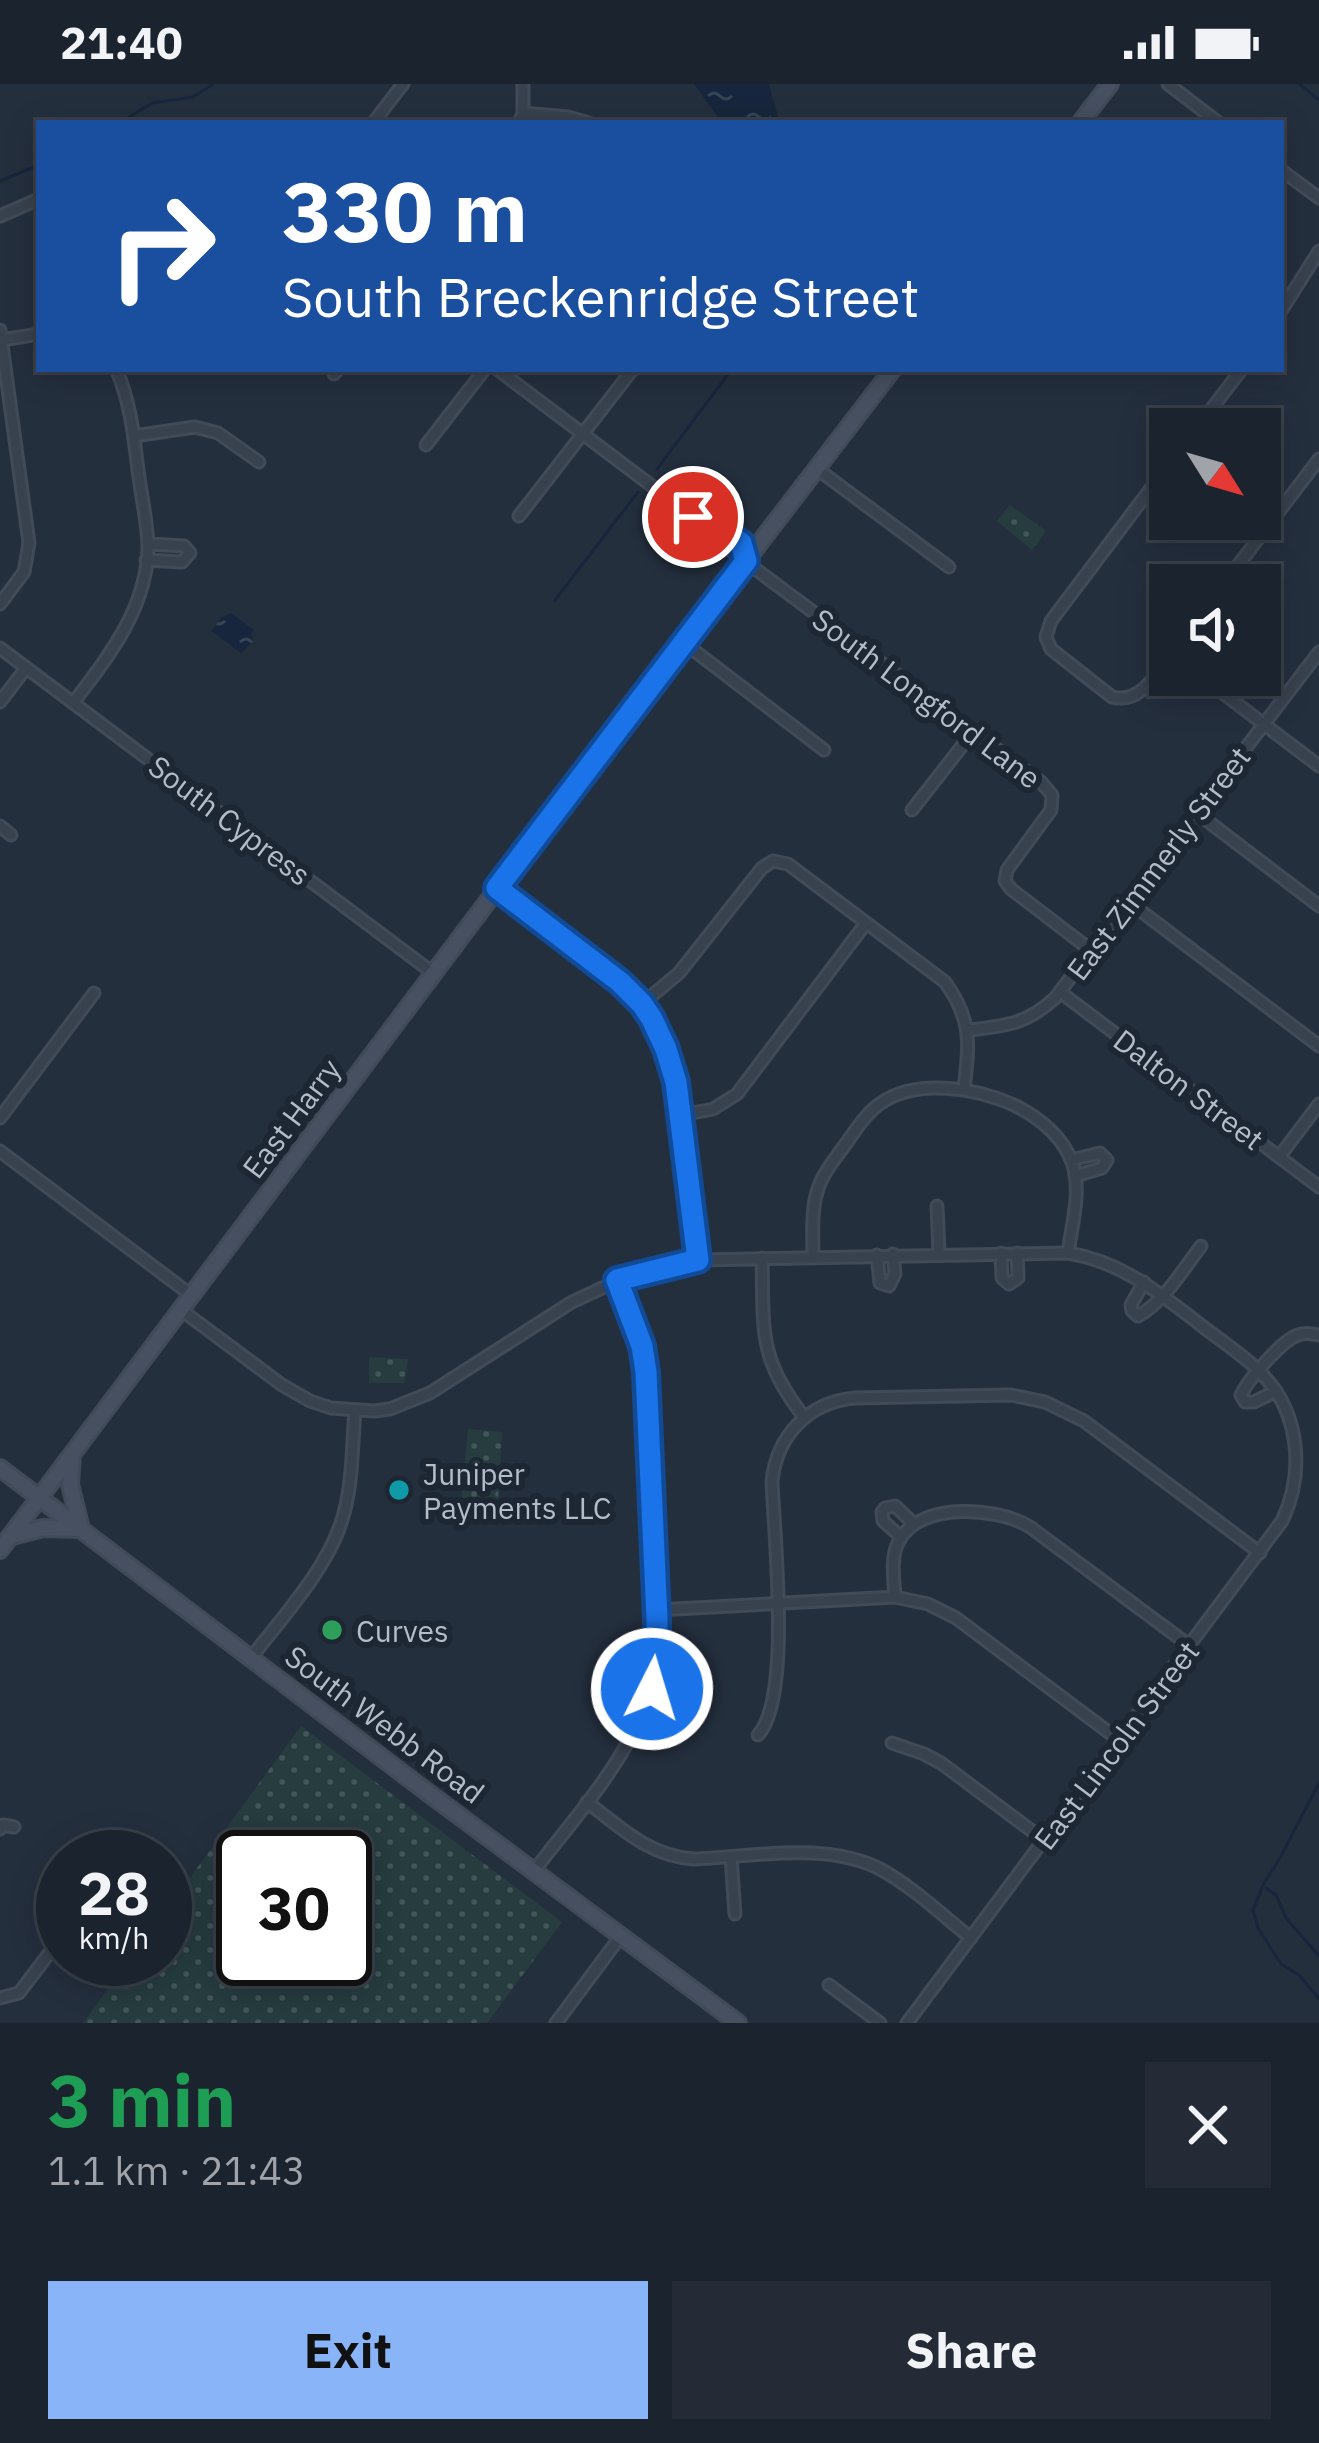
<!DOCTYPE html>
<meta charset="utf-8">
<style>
:root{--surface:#1b232e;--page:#242b36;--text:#f1f3f6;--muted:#a0a4aa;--line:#39404a;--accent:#8ab4f8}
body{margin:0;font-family:"IBM Plex Sans",sans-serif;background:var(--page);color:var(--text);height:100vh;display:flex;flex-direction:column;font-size:45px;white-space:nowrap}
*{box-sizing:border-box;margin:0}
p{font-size:39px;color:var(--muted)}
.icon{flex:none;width:66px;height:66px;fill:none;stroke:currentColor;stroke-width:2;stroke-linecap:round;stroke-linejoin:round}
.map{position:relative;height:1939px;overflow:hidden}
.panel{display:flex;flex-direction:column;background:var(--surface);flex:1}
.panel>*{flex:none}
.guide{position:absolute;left:36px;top:36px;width:1248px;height:252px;border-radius:0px;box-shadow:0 6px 30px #0003,0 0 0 3px var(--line);background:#1a4fa0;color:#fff;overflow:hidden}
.needle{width:78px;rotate:127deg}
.tools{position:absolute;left:1149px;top:324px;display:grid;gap:24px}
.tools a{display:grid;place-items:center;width:132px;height:132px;border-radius:0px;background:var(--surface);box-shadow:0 6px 30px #0003,0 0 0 3px var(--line);font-size:60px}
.speed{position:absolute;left:36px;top:1746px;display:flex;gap:24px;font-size:60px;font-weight:700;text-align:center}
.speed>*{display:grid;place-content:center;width:156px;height:156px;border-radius:50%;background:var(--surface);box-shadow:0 6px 30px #0003,0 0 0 3px var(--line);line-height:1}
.speed small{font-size:30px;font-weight:400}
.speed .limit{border:6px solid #111;border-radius:18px;background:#fff;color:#111}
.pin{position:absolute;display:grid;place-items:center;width:102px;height:102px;color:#fff;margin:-51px;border:6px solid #fff;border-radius:50%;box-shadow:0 3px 12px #0007}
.me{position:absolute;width:132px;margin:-66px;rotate:5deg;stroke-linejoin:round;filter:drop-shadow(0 0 9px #0008)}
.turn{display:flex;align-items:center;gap:42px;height:252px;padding:0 48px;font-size:54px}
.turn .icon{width:156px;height:156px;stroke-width:2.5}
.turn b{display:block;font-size:84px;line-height:102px}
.round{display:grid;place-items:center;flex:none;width:126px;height:126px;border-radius:0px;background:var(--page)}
.summary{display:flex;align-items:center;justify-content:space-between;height:204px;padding:0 48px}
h1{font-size:72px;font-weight:700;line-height:90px;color:#1e9e55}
.primary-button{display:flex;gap:24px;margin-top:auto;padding:24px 48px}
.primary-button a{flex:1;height:138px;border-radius:0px;background:var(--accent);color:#111;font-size:48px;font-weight:700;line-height:138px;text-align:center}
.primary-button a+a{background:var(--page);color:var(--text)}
.status{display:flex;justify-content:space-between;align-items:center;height:84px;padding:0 60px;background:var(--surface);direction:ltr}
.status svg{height:33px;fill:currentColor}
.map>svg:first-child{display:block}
.park{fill:url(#park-dots);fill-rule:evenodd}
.water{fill:url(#water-ripples)}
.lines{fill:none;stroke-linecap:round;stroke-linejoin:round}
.stream{stroke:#17263c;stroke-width:3}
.minor-casing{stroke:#414a57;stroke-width:15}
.secondary-casing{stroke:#414a57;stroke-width:20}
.minor{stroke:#38414e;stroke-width:9}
.secondary{stroke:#465061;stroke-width:14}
.route-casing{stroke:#114b97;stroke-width:30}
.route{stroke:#1a73e8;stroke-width:21}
.culture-dot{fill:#0f9aa8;stroke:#1d2633;stroke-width:4.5}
.leisure-dot{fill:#2e9e5b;stroke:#1d2633;stroke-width:4.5}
.labels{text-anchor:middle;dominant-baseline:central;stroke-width:12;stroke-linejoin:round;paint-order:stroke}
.street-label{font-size:30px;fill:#b4bcc9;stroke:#1d2633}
.poi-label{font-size:30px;fill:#b4bcc9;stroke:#1d2633;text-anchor:start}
</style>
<div class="status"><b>21:40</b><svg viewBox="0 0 49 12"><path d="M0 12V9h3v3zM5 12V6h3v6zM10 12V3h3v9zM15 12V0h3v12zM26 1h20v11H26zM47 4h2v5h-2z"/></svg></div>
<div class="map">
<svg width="1319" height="1939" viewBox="0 0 1319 1939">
<defs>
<pattern id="park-dots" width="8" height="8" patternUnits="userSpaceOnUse" patternTransform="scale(3)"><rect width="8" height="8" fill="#263c3f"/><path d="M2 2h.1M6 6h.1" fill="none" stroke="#435659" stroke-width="1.8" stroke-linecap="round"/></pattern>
<pattern id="water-ripples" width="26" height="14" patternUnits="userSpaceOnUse" patternTransform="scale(3)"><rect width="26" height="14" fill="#17263c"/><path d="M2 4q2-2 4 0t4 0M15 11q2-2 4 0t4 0" fill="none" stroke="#364457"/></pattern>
</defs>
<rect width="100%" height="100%" fill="#242f3e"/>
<g class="park">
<polygon points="1010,421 1046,447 1032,466 997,437"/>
<polygon points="369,1273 408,1275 405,1299 369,1299"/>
<polygon points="468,1345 502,1348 498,1418 461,1419"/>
<path d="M301 1642 562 1838 487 1939H83L130 1875H165V1828ZM345 1773V1875H243V1773Z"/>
</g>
<g class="water">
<polygon points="694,0 769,0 780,39 722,39"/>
<polygon points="231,529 254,546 251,550 254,556 241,569 211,547 222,533"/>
</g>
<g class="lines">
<g class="stream">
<polyline points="1300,0 1319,16"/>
<polyline points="120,39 152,19 193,13 213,0"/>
<polyline points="0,97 39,81"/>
<polyline points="657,385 732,285"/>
<polyline points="555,516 638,408"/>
<polyline points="1319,1699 1280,1774 1264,1799 1253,1826 1258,1844 1281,1880 1299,1891 1319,1915"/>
<polyline points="1266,1804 1276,1811 1286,1834 1319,1872"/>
</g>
<defs>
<g id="minor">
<polyline points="1168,0 1219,39"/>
<polyline points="523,29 568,33 589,39"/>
<polyline points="373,39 403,0"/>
<polyline points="519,39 523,29 523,0"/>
<polyline points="1281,86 1319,114"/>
<polyline points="0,132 39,115"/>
<polyline points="1281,227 1319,167"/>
<polyline points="0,246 29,459 24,488 0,520"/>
<polyline points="2,256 39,250"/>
<polyline points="497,285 693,433 695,440 1041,698 1052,711 1051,726 1007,786 1005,797 1011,805 1092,867"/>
<polyline points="334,290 338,285"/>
<polyline points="1196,345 1242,285"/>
<polyline points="134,352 195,343 218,349 259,378"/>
<polyline points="426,361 485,285"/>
<path d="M1170 379 1051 537 1046 553 1051 565 1112 613C1141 620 1154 592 1170 572"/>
<polyline points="816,384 949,483"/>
<polyline points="519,432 633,285"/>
<polyline points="693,433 702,432 741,459 746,477"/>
<polyline points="146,476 182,478 190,469 184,462 148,460"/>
<polyline points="1223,501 1319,375"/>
<polyline points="683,558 824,666"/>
<polyline points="0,564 433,889"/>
<polyline points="1199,591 1319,682"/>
<polyline points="0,618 26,584"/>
<path d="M73 619C109 572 148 523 148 461 147 436 141 410 138 386 134 352 130 316 116 285"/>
<polyline points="912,726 973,648"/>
<polyline points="1197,729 1319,822"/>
<polyline points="0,742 11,751"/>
<path d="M497 804C527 826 556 849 585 871 604 886 625 900 641 919 690 978 690 1101 698 1176"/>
<polyline points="1129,818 1319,962"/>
<polyline points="1060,908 1319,1103"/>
<path d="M642 920 679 889 762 784 773 777 788 780 945 898C973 937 969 960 964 1005"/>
<path d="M969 946C1006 942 1027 940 1055 914L1319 568"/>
<polyline points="682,1031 713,1025 737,1010 866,839"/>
<polyline points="0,1034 94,909"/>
<polyline points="0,1067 191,1211"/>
<polyline points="1279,1073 1319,1020"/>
<polyline points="1071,1076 1100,1069 1107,1076 1102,1084 1075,1092"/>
<polyline points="937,1122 939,1169"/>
<polyline points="1001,1169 1002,1194 1009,1200 1018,1194 1017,1169"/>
<polyline points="877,1171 880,1199 889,1202 895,1190 893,1170"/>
<path d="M813 1172C813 1151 811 1128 817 1108 822 1090 834 1076 845 1061 855 1047 866 1029 881 1019 917 994 976 1004 1014 1021 1038 1033 1062 1052 1072 1078 1082 1106 1072 1140 1068 1169"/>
<path d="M762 1174C764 1246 757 1273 804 1333"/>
<path d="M1144 1198 1131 1221 1132 1227 1138 1232C1163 1219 1183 1186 1201 1162"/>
<path d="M180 1225 282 1301 310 1317 331 1324 374 1327 390 1325 430 1309 572 1218 630 1191 698 1176 1068 1169C1119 1177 1157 1207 1197 1238 1218 1255 1243 1270 1262 1290 1300 1329 1305 1389 1282 1437L907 1939"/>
<path d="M1276 1307 1254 1318H1245L1241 1311C1248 1296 1282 1256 1298 1251 1307 1248 1310 1250 1319 1251"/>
<polyline points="901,1453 883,1437 882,1428 885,1424 895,1422 914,1440"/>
<path d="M895 1513C894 1495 890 1473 899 1457 920 1417 998 1423 1030 1443L1190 1562"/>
<polyline points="657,1526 895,1513 928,1520 956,1534 1119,1656"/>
<path d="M251 1574C281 1535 326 1486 341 1439 353 1404 352 1363 355 1326"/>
<path d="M758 1651C792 1614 774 1451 772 1397 777 1352 808 1318 855 1314L1011 1311 1045 1318 1084 1337 1260 1469"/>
<polyline points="892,1659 924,1670 941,1679 1044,1756"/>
<path d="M587 1718C621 1744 649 1772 694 1775 752 1773 827 1757 880 1785 913 1803 942 1831 971 1854"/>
<polyline points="0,1745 3,1741 14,1743"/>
<polyline points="731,1773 735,1830"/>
<path d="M534 1787C584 1721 645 1659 657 1575L646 1288 642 1262 617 1196"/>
<polyline points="829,1901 880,1939"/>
<polyline points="0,1914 19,1909 63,1851"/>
<polyline points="556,1939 620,1853"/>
</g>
<g id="secondary">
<polyline points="1080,39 1110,0"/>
<polyline points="0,1384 427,1708 738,1939"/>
<polyline points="12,1452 43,1444 81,1445 70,1400 72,1371"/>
<polyline points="0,1466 633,624 893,285"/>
</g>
</defs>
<use href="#minor" class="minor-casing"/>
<use href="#secondary" class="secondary-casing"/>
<use href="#minor" class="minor"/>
<use href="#secondary" class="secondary"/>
</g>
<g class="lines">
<defs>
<polyline id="route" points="652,1605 657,1575 657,1535 646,1288 642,1262 617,1196 698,1176 676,998 666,965 652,935 642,920 620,898 497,804 746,477 741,459 702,432 693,433"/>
</defs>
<use href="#route" class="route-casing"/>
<use href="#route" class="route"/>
</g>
<circle class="culture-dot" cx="399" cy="1406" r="12"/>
<circle class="leisure-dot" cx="332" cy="1546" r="12"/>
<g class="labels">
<g class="street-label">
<text transform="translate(927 614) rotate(37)">South Longford Lane</text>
<text transform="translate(230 736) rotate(37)">South Cypress</text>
<text transform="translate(1158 779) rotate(-53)">East Zimmerly Street</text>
<text transform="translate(1189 1005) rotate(37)">Dalton Street</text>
<text transform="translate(291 1034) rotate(-53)">East Harry</text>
<text transform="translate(385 1640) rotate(37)">South Webb Road</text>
<text transform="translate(1116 1661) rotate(-53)">East Lincoln Street</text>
</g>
<g class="poi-label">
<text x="423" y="1389">Juniper<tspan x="423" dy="34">Payments LLC</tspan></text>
<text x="356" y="1546">Curves</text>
</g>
</g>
</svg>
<div class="tools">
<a><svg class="needle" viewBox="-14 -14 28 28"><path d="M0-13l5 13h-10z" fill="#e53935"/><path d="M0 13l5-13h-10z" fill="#a0a4aa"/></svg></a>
<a><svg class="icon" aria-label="sound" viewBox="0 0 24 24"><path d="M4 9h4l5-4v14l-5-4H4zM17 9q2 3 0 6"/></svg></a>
</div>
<div class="speed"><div>28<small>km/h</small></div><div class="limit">30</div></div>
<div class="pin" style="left:693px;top:433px;background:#d93025"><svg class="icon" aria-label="arrive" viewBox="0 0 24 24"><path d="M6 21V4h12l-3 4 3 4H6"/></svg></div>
<svg class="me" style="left:652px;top:1605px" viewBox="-20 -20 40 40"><circle r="17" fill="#1a73e8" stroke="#fff" stroke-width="3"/><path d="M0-11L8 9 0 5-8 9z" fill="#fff"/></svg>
<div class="guide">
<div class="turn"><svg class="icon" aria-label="right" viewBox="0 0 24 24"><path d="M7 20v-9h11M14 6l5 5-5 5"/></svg><div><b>330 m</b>South Breckenridge Street</div></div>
</div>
</div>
<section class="panel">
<div class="summary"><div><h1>3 min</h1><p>1.1 km · 21:43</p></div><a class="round"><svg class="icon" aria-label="close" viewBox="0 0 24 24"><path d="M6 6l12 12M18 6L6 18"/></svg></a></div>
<div class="primary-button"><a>Exit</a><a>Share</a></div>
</section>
